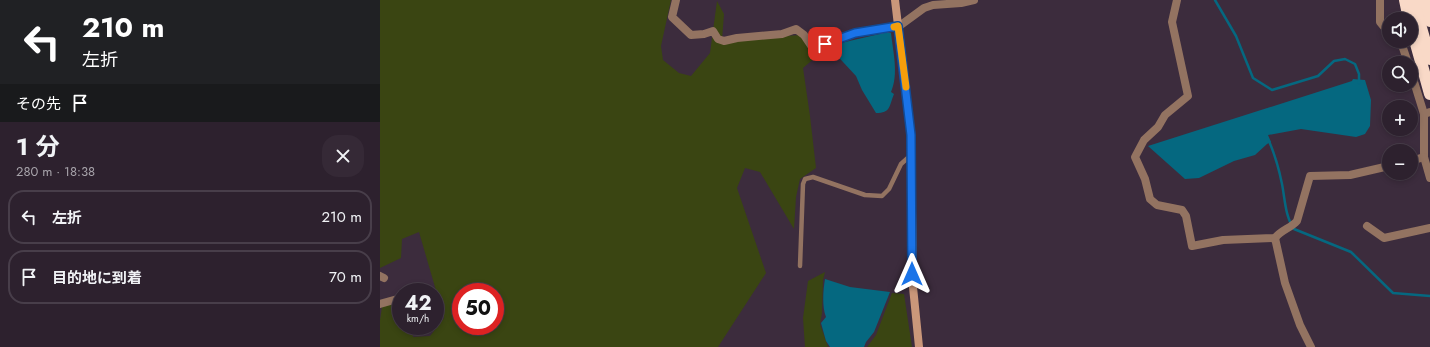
<!DOCTYPE html>
<html lang="ja">
<meta charset="utf-8">
<style>
:root{--surface:#2d212e;--page:#352936;--text:#f1f3f6;--muted:#a7a3aa;--line:#483e4a}
body{margin:0;font-family:Jost,"Noto Sans JP",sans-serif;background:var(--page);color:var(--text);height:100vh;display:flex;flex-direction:column;font-size:15px;white-space:nowrap}
*{box-sizing:border-box;margin:0}
p{font-size:13px;color:var(--muted)}
.icon{flex:none;width:22px;height:22px;fill:none;stroke:currentColor;stroke-width:2;stroke-linecap:round;stroke-linejoin:round}
.map{position:relative;flex:1;overflow:hidden}
.panel{display:flex;flex-direction:column;background:var(--surface);width:380px}
.panel>*{flex:none}
.banner{background:#202124;color:#fff;overflow:hidden}
.controls{position:absolute;left:1002px;top:12px;display:grid;gap:8px}
.controls a{display:grid;place-items:center;width:36px;height:36px;border-radius:50%;background:var(--surface);box-shadow:0 2px 6px #0003,0 0 0 1px var(--line);font-size:20px}
.speed{position:absolute;left:12px;top:283px;display:flex;gap:8px;font-size:20px;font-weight:700;text-align:center}
.speed>*{display:grid;place-content:center;width:52px;height:52px;border-radius:50%;background:var(--surface);box-shadow:0 2px 6px #0003,0 0 0 1px var(--line);line-height:1}
.speed small{font-size:10px;font-weight:400}
.speed .limit{border:6px solid #d22;background:#fff;color:#111}
.pin{position:absolute;display:grid;place-items:center;width:34px;height:34px;color:#fff;margin:-17px;border-radius:8px;box-shadow:0 2px 6px #0006}
.me{position:absolute;width:44px;margin:-22px;rotate:0deg;stroke-linejoin:round;filter:drop-shadow(0 0 3px #0008)}
.turn{display:flex;align-items:center;gap:14px;height:84px;padding:0 16px;font-size:18px}
.turn .icon{width:52px;height:52px;stroke-width:2.5}
.turn b{display:block;font-size:28px;line-height:34px}
.then{display:flex;align-items:center;height:38px;padding:0 16px;background:#0003;gap:8px;font-size:15px}
.round{display:grid;place-items:center;flex:none;width:42px;height:42px;border-radius:16px;background:var(--page)}
.headline{display:flex;align-items:center;justify-content:space-between;height:68px;padding:0 16px}
h1{font-size:24px;font-weight:700;line-height:30px}
ul{padding:0;list-style:none}
li{display:flex;align-items:center;gap:12px;height:54px;margin:0 8px 6px;padding:0 8px;border:2px solid var(--line);border-radius:16px}
li div{flex:1}
li b{display:block;font-size:15px}
li em{font-style:normal}
main{display:flex;flex:1;min-height:0}
.map>svg:first-child{display:block}
.green{fill:#3a4512;fill-rule:evenodd}
.water{fill:#056880}
.lines{fill:none;stroke-linecap:round;stroke-linejoin:round}
.stream{stroke:#056880;stroke-width:2.5}
.lane{stroke:#937361;stroke-width:4.5}
.street{stroke:#937361;stroke-width:8}
.secondary{stroke:#ca977a;stroke-width:8}
.highway{stroke:#f9d9c7;stroke-width:12}
.highway-bridge{stroke:#f9d9c7;stroke-width:12}
.route-casing{stroke:#114b97;stroke-width:10}
.route{stroke:#1a73e8;stroke-width:7}
.slow{stroke:#f59e0b;stroke-width:7}
</style>
<main>
<section class="panel">
<div class="banner">
<div class="turn"><svg class="icon" aria-label="left" viewBox="0 0 24 24"><path d="M17 20v-9H6M10 6l-5 5 5 5"/></svg><div><b>210 m</b>左折</div></div>
<div class="then">その先<svg class="icon" aria-label="arrive" viewBox="0 0 24 24"><path d="M6 21V4h12l-3 4 3 4H6"/></svg></div>
</div>
<div class="headline"><div><h1>1 分</h1><p>280 m · 18:38</p></div><a class="round"><svg class="icon" aria-label="close" viewBox="0 0 24 24"><path d="M6 6l12 12M18 6L6 18"/></svg></a></div>
<ul>
<li><svg class="icon" aria-label="left" viewBox="0 0 24 24"><path d="M17 20v-9H6M10 6l-5 5 5 5"/></svg><div><b>左折</b></div><em>210 m</em></li>
<li><svg class="icon" aria-label="arrive" viewBox="0 0 24 24"><path d="M6 21V4h12l-3 4 3 4H6"/></svg><div><b>目的地に到着</b></div><em>70 m</em></li>
</ul>
</section>
<div class="map">
<svg width="1050" height="347" viewBox="0 0 1050 347">
<rect width="100%" height="100%" fill="#3c2c3d"/>
<g class="green">
<path d="M0 0H291L281 46 283 60 299 73 311 76 330 53 337 1 344 14 342 40 421 35 436 57 423 68 430 116 436 168 420 179 416 197 414 229 380 172 365 168 357 188 386 273 338 347H0V320L2 307 21 300V326H34L33 337 50 336 64 318 39 232 22 239 21 258 0 268ZM81 292H115V326H81Z"/>
<polygon points="445,272 443,280 442,313 440,324 448,347 425,347 423,318 428,281"/>
<polygon points="512,293 524,294 532,347 487,347 496,335"/>
</g>
<g class="water">
<path d="M504 33H511C513 52 519 74 511 92L514 94C509 106 511 113 496 113L482 90 476 76 450 48 465 42Z"/>
<polygon points="973,79 985,80 991,100 990,126 985,134 976,137 921,129 888,135 891,142 887,144 875,155 854,161 819,178 805,179 768,146 972,81"/>
<path d="M445 279 470 287 510 292 494 332 486 342 484 347H450L446 341 441 323 446 317C442 307 443 290 445 279Z"/>
</g>
<g class="lines">
<g class="stream">
<polyline points="835,0 856,36 873,78 892,90 938,76 954,61 965,59 975,64 979,74 979,83"/>
<path d="M889 141C895 155 899 169 902 184 905 199 905 216 914 229L971 252 1013 293 1050 296"/>
</g>
<polyline class="lane" points="420,266 423,184 425,179 433,177 485,195 502,196 509,189 521,164 531,155"/>
<g class="street">
<polyline points="296,0 292,17 311,35 324,34 333,31 338,39 344,41 357,38 402,34 416,29 424,35 432,47 439,49 445,44 475,33 518,27 544,8 553,5 581,3 594,0"/>
<path d="M797 0 792 22 808 96 785 115 778 127 764 140 755 157 765 179 770 199 777 205 802 210 806 216 812 246 843 240 895 238C901 230 911 228 917 221L930 176 970 175 1009 166"/>
<polyline points="1000,0 1000,22 1009,33"/>
<polyline points="1014,41 1022,45 1028,63"/>
<polyline points="1031,72 1044,114"/>
<polyline points="1050,112 1044,114 1044,157 1050,178"/>
<polyline points="1031,161 1044,157"/>
<polyline points="987,226 1004,238 1050,228"/>
<polyline points="895,238 905,283 920,325 931,347"/>
<polyline points="0,276 4,278"/>
<polyline points="0,304 21,298"/>
</g>
<polyline class="secondary" points="515,0 531,135 533,287 539,347"/>
<g class="highway">
<polyline points="1025,0 1029,19"/>
<polyline points="1044,0 1050,21"/>
<polyline points="1031,26 1050,94"/>
</g>
<polyline class="highway-bridge" points="1033,0 1050,59"/>
</g>
<g class="lines">
<defs>
<polyline id="route" points="445,44 475,33 518,26 531,135 532,274"/>
</defs>
<use href="#route" class="route-casing"/>
<use href="#route" class="route"/>
<polyline class="slow" points="514,27 518,26 526,87"/>
</g>
</svg>
<div class="controls">
<a><svg class="icon" aria-label="sound" viewBox="0 0 24 24"><path d="M4 9h4l5-4v14l-5-4H4zM17 9q2 3 0 6"/></svg></a>
<a><svg class="icon" aria-label="search" viewBox="0 0 24 24"><circle cx="10" cy="10" r="6"/><path d="M15 15l6 6"/></svg></a>
<a>+</a>
<a>−</a>
</div>
<div class="speed"><div>42<small>km/h</small></div><div class="limit">50</div></div>
<div class="pin" style="left:445px;top:44px;background:#d93025"><svg class="icon" aria-label="arrive" viewBox="0 0 24 24"><path d="M6 21V4h12l-3 4 3 4H6"/></svg></div>
<svg class="me" style="left:532px;top:274px" viewBox="-20 -20 40 40"><path d="M0-17L14 15 0 8-14 15z" fill="#1a73e8" stroke="#fff" stroke-width="4"/></svg>
</div>
</main>
